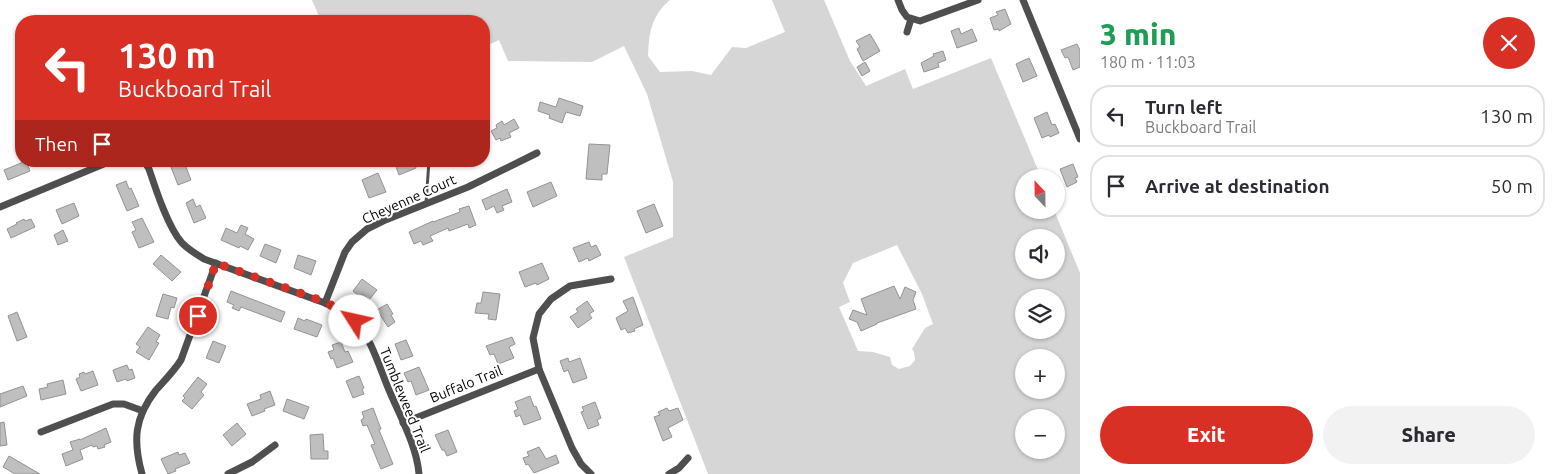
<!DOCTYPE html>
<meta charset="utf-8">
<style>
:root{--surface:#fff;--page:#f2f2f3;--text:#2b2b33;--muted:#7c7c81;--line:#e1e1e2;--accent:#d93025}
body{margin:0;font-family:Ubuntu,sans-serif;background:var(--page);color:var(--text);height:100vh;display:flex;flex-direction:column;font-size:19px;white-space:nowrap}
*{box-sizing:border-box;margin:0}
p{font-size:16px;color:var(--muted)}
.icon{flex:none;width:28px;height:28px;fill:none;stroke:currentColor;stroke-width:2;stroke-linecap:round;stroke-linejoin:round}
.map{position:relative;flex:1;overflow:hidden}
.drawer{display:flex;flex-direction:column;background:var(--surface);width:475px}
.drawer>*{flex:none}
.top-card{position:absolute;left:15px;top:15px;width:475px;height:152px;border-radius:20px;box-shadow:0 1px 4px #0004;background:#d93025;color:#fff;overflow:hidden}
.needle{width:32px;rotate:338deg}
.buttons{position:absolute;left:1015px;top:169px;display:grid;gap:10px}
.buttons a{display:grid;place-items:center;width:50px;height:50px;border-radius:50%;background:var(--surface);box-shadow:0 1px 4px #0004;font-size:25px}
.pin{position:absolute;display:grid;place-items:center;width:42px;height:42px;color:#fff;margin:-21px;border:2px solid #fff;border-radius:50%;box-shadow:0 1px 5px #0007}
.me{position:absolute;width:55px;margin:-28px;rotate:305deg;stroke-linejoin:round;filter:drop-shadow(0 0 4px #0008)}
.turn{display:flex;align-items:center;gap:18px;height:105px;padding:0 20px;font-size:22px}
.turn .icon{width:65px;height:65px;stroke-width:2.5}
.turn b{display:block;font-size:35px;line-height:42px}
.then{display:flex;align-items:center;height:48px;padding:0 20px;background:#0003;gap:10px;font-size:19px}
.round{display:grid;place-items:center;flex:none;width:52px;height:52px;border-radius:26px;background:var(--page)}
.overview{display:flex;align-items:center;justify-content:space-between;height:85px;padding:0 20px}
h1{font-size:30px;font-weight:800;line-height:38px;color:#1e9e55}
.cta{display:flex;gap:10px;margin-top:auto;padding:10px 20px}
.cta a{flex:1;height:58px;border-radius:30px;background:var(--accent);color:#fff;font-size:20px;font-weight:800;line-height:58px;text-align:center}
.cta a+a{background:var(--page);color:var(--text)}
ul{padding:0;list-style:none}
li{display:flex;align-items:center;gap:15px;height:62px;margin:0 10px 8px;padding:0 10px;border:2px solid var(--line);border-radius:20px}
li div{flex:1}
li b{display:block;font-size:19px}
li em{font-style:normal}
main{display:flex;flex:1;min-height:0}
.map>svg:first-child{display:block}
.green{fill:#d6d6d6;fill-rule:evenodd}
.building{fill:#bfbfbf;stroke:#939393}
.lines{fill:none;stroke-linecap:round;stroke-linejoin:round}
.lane{stroke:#4f4f4f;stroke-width:3}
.street{stroke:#4f4f4f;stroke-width:7}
.route{stroke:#d93025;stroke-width:9;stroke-dasharray:0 16.2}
.labels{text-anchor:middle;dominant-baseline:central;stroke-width:4;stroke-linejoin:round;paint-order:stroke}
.street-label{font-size:14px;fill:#000;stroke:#fff}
</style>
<main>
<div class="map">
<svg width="1080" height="474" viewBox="0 0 1080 474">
<rect width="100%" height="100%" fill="#fff"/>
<path class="green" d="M312 0H670C651 16 649 33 648 56L660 72 692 71 711 75 732 47 746 48 785 32 772 0H824L850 61 866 86 905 69 913 89 991 58 1041 177 1024 178V210H1054L1080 273V474H708L624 257 673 237V182L647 94 624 46 592 62 508 61 499 40 484 47V21H321ZM1024 238H1056V270H1024ZM897 245 922 294 933 324 925 328 912 349 914 352 915 360 910 366 899 369 892 365 890 357 873 352 858 351 839 307 850 302 843 283 853 263ZM1024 298H1056V330H1024ZM1024 358H1056V390H1024ZM1024 418H1056V450H1024Z"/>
<g class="building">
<polygon points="1005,9 1011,24 999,31 999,29 994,30 990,18 998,15 996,12"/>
<polygon points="959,28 961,34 972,29 977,41 957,48 951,31"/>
<polygon points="870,34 880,51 863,61 857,49 860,47 856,41"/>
<polygon points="1077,44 1080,50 1080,67 1073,70 1068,57 1065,58 1061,50"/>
<polygon points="943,51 946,60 938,63 939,67 924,72 921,63 934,56 933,54"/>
<polygon points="1029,58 1037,76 1023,82 1016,64"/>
<polygon points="865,62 870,71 862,76 857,67"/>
<polygon points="559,98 583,106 580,116 566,112 562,123 549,118 550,115 538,111 540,102 556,107"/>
<polygon points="1047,112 1052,125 1055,124 1059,133 1050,137 1049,135 1042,138 1034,118"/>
<polygon points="514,119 519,128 509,133 511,137 501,141 500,138 496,140 491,131 497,128 496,125 502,121 504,125"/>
<polygon points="589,144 610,145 607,174 602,174 602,180 586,179"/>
<polygon points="26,161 30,171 8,180 4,170"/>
<polygon points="394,161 414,161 416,168 399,175"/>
<polygon points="184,162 191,180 178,185 171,167"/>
<polygon points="1073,164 1078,177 1075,178 1077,182 1067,187 1060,169"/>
<polygon points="378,173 386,192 369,198 362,180"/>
<polygon points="126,181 129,189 131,188 139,206 127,211 116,185"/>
<polygon points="551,182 557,196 533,207 527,192"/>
<polygon points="507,189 512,202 502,206 504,210 497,213 494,206 486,210 482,200"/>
<polygon points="193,199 196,207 200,205 206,218 194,223 186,203"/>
<polygon points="74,203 79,216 62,224 56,210"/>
<polygon points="654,204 663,226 646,233 637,211"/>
<polygon points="469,206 476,225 469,228 468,224 449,231 448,228 430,236 433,241 423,245 421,241 414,244 409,232 433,221 433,222 460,212 459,209"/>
<polygon points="142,218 154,242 139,248 132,232 136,230 132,222"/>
<polygon points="24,219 25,221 31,219 35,227 11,238 7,229 17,224 16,223"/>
<polygon points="241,225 248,228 245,234 254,239 248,250 240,246 239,248 221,240 226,228 237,233"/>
<polygon points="63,230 68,241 58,245 54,235"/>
<polygon points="589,242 591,247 596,245 601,255 589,261 588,258 579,262 573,248"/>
<polygon points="265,244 281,250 276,263 260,256"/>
<polygon points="161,255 181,272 172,281 153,264"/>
<polygon points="298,255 316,261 311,275 294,268"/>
<polygon points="542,263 549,279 537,285 536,283 525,287 519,272"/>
<polygon points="362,279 377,290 369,300 362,294 360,297 353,291"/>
<polygon points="894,286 900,299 905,287 916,292 913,300 916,309 877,323 877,324 861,331 857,322 849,319 853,310 867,315 861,299"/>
<polygon points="231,291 285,312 281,322 241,307 239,311 232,308 234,305 227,302"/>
<polygon points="483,292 500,294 496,320 488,319 489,314 475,313 477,303 481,303"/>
<polygon points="163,294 177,298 174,308 171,307 168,319 156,316"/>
<polygon points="633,297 643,325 634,329 635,331 628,333 625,328 621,330 616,318 628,311 623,301"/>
<polygon points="587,301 594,311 589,314 592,318 578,328 570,317 578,312 576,309"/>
<polygon points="387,304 393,314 391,315 395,322 388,327 377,310"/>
<polygon points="17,312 27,337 17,341 8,316"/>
<polygon points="298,318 305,321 306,319 322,325 317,337 294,329"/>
<polygon points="148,327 160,335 156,342 159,343 149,360 136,352 140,347 136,344"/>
<polygon points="512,337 515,344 509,347 514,358 498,364 494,354 490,355 486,346"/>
<polygon points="406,340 413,356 401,360 395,344"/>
<polygon points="213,341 226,346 219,363 206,358"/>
<polygon points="341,342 345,352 348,351 353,362 337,368 333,358 331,359 328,352 334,350 332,345"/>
<polygon points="568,358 569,362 580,358 587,378 573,383 568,370 564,372 560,361"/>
<polygon points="127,365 129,370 132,369 135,378 127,381 126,379 117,382 113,370"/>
<polygon points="419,367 429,390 416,395 411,381 408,382 404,373"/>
<polygon points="93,371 98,385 81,391 76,379 80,377 79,374 84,372 85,374"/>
<polygon points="359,376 364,388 362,389 364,394 353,398 346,381"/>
<polygon points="198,377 207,384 201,392 204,395 192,409 182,401 185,398 183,396"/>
<polygon points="63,380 66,394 41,400 39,389 48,387 47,384"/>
<polygon points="23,386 27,396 0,407 0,394"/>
<polygon points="270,391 275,405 264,409 265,411 252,416 247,404 261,399 260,395"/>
<polygon points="530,396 534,407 536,406 541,419 524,425 520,415 516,417 514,411 518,409 515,402"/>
<polygon points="287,399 309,407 304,419 283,411"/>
<polygon points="595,402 601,418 597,420 599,425 588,429 581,412 584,411 582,407"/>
<polygon points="373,408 381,429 379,430 393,464 381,469 371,445 375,444 367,425 363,426 361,420 364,418 362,412"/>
<polygon points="667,408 669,411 678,408 683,420 668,428 672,437 663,441 654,417 660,415 658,412"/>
<polygon points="4,422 7,445 0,446 0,423"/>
<polygon points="237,423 246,434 232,446 223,435"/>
<polygon points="106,428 111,442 104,445 105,447 98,449 97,446 93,447 92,445 80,450 83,459 66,466 62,454 73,450 70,442 80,439 80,440"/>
<polygon points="448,430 457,452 447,456 444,450 442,450 435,435"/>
<polygon points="323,434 324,451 328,451 328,459 311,459 310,435"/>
<polygon points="539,447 546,459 556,455 559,463 534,473 528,464 526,465 523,458 529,456 527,452"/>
<polygon points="178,452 179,455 185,453 190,463 175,469 176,471 168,474 161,459"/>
<polygon points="9,456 40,474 15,474 3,467"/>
</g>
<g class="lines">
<polyline class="lane" points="426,203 429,161"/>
<g class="street">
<polyline points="898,0 902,10 907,17 920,21 978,0"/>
<polyline points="1023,0 1080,139"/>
<polyline points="907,32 911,19"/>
<path d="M144 161 149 169C156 190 168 227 182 243 189 250 196 254 204 259L325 303C335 308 346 313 355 321 371 337 380 369 389 390 400 416 417 447 419 474"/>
<polyline points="0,207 111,161"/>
<polyline points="325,303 345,252 352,242 367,229 383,221 468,187 537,153"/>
<polyline points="403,423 539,369"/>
<polyline points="41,432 113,404 124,404 143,411"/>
<path d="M142 474C133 441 134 418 156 390 165 380 174 371 181 360L216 263"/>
<polyline points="228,474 252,462 275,445"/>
<polyline points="591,474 581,464 572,448 539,369 533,338 539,314 551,299 570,286 611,279"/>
<polyline points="669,474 679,468 688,458"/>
</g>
</g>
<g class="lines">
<polyline class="route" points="198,316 216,263 325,302 342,311 355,321"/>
</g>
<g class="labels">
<g class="street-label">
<text transform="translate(409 199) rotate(-24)">Cheyenne Court</text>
<text transform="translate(466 384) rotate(-22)">Buffalo Trail</text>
<text transform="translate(405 400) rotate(68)">Tumbleweed Trail</text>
</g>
</g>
</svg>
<div class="buttons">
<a><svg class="needle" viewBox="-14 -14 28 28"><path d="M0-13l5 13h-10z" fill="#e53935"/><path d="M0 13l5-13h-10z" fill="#7c7c81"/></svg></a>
<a><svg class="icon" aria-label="sound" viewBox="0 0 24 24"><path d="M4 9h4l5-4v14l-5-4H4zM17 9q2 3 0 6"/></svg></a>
<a><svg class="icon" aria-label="layers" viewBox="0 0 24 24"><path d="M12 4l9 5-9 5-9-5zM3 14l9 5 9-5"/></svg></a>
<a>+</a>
<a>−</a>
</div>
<div class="pin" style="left:198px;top:316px;background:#d93025"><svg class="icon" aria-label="arrive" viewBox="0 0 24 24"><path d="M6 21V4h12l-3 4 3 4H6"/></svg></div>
<svg class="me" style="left:355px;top:321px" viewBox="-20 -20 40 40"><circle r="19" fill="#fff"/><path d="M0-13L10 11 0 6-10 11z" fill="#d93025"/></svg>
<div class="top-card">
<div class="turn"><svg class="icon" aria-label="left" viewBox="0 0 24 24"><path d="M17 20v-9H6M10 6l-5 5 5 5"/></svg><div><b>130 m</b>Buckboard Trail</div></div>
<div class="then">Then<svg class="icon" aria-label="arrive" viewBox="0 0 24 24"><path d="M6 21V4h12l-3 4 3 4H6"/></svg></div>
</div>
</div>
<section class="drawer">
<div class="overview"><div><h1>3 min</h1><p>180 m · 11:03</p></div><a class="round" style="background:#d93025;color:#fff"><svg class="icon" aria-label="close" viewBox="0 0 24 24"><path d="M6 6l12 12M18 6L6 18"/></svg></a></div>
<ul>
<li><svg class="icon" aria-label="left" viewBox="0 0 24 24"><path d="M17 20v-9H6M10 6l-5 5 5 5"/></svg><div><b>Turn left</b><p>Buckboard Trail</p></div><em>130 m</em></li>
<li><svg class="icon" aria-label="arrive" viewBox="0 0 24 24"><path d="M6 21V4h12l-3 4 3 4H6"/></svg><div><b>Arrive at destination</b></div><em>50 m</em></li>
</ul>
<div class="cta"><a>Exit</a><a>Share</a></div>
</section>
</main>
